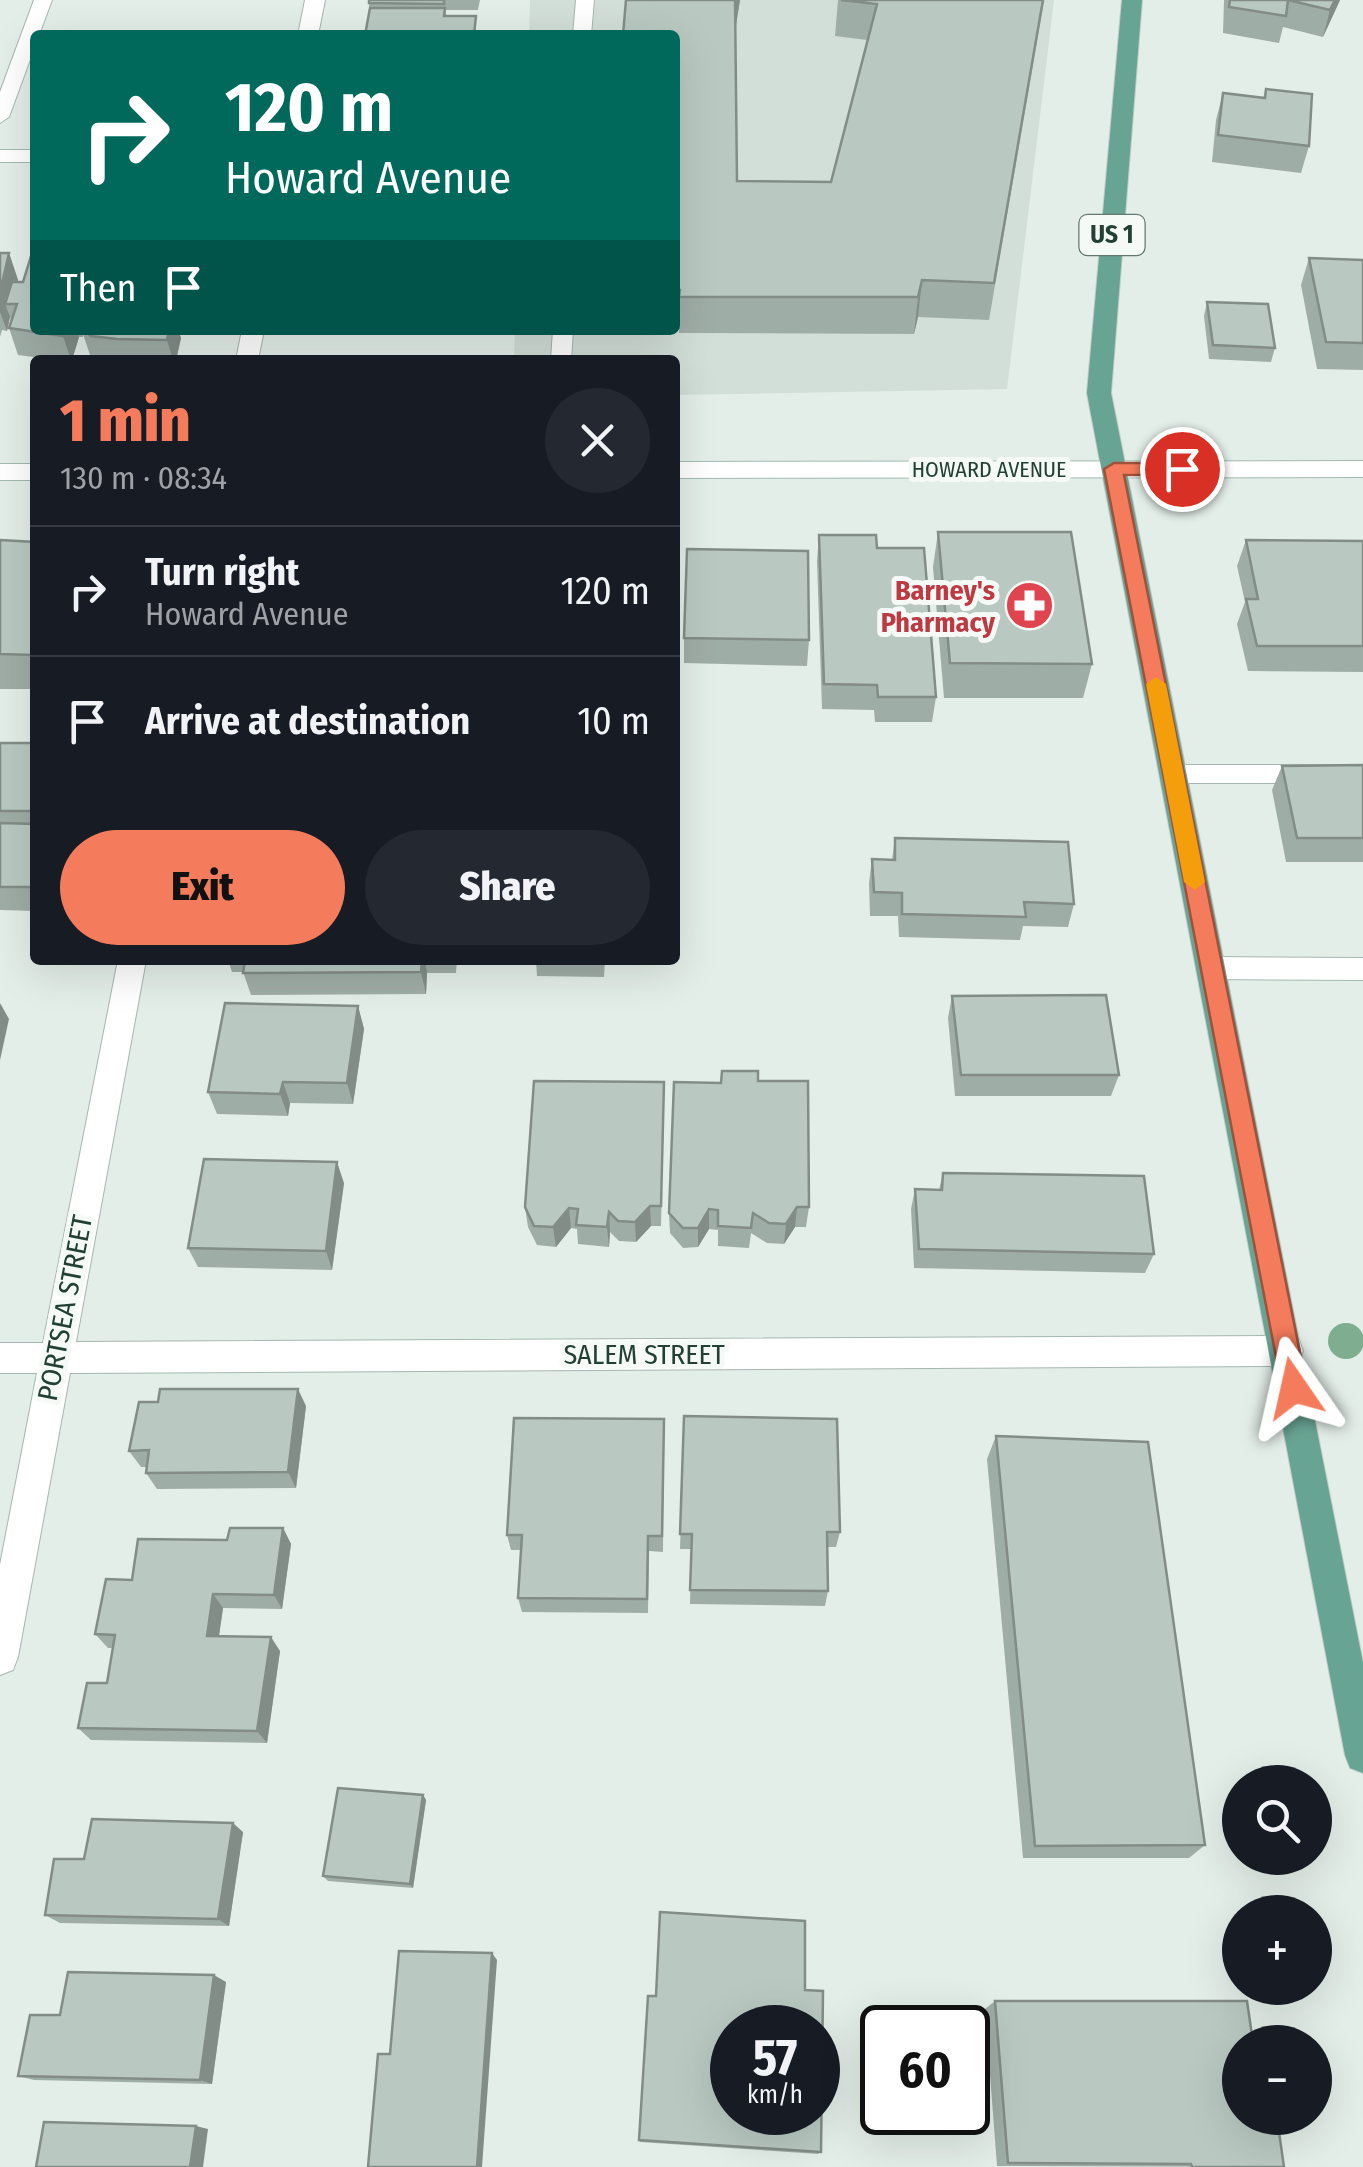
<!DOCTYPE html>
<meta charset="utf-8">
<style>
:root{--surface:#171b24;--page:#242831;--text:#f1f3f6;--muted:#9ea1a6;--line:#363941;--accent:#f47c5c}
body{margin:0;font-family:"Fira Sans Condensed",sans-serif;background:var(--page);color:var(--text);height:100vh;display:flex;flex-direction:column;font-size:38px;white-space:nowrap}
*{box-sizing:border-box;margin:0}
p{font-size:32px;color:var(--muted)}
.icon{flex:none;width:55px;height:55px;fill:none;stroke:currentColor;stroke-width:2;stroke-linecap:round;stroke-linejoin:round}
.map{position:relative;flex:1;overflow:hidden}
.drawer{position:absolute;left:30px;top:355px;width:650px;height:610px;display:flex;flex-direction:column;background:var(--surface);border-radius:10px;box-shadow:0 10px 40px #0002}
.drawer>*{flex:none}
.hud{position:absolute;left:30px;top:30px;width:650px;height:305px;border-radius:10px;box-shadow:0 10px 40px #0002;background:#00695c;color:#fff;overflow:hidden}
.fabs{position:absolute;left:1222px;top:1765px;display:grid;gap:20px}
.fabs a{display:grid;place-items:center;width:110px;height:110px;border-radius:50%;background:var(--surface);box-shadow:0 10px 40px #0002;font-size:50px}
.speed{position:absolute;left:710px;top:2005px;display:flex;gap:20px;font-size:50px;font-weight:700;text-align:center}
.speed>*{display:grid;place-content:center;width:130px;height:130px;border-radius:50%;background:var(--surface);box-shadow:0 10px 40px #0002;line-height:1}
.speed small{font-size:25px;font-weight:400}
.speed .limit{border:5px solid #111;border-radius:15px;background:#fff;color:#111}
.pin{position:absolute;display:grid;place-items:center;width:85px;height:85px;color:#fff;margin:-42px;border:5px solid #fff;border-radius:50%;box-shadow:0 2px 10px #0007}
.me{position:absolute;width:110px;margin:-55px;rotate:349deg;stroke-linejoin:round;filter:drop-shadow(0 0 8px #0008)}
.turn{display:flex;align-items:center;gap:35px;height:210px;padding:0 30px;font-size:45px}
.turn .icon{width:130px;height:130px;stroke-width:2.5}
.turn b{display:block;font-size:70px;line-height:85px}
.then{display:flex;align-items:center;height:95px;padding:0 30px;background:#0003;gap:20px;font-size:38px}
.round{display:grid;place-items:center;flex:none;width:105px;height:105px;border-radius:52px;background:var(--page)}
.overview{display:flex;align-items:center;justify-content:space-between;height:170px;padding:0 30px}
h1{font-size:60px;font-weight:800;line-height:75px;color:var(--accent)}
.button{display:flex;gap:20px;margin-top:auto;padding:20px 30px}
.button a{flex:1;height:115px;border-radius:60px;background:var(--accent);color:#111;font-size:40px;font-weight:800;line-height:115px;text-align:center}
.button a+a{background:var(--page);color:var(--text)}
ul{padding:0;list-style:none}
li{display:flex;align-items:center;gap:30px;height:130px;padding:0 30px;border-top:2px solid var(--line)}
li div{flex:1}
li b{display:block;font-size:38px}
li em{font-style:normal}
.map>svg:first-child{display:block}
.built{fill:#d2ded8}
.lines{fill:none;stroke-linecap:round;stroke-linejoin:round}
.service-casing{stroke:#a6b6b0;stroke-width:2}
.minor-casing{stroke:#a6b6b0;stroke-width:2}
.secondary-casing{stroke:#a2bab1;stroke-width:2}
.primary-casing{stroke:#c1cac7;stroke-width:2}
.service{fill:#fff;fill-rule:evenodd}
.minor{fill:#fff;fill-rule:evenodd}
.secondary{fill:#fff;fill-rule:evenodd}
.primary{fill:#68a493;fill-rule:evenodd}
.tree{fill:#7fad90}
.wall{fill:#9fada7}
.shaded-wall{fill:#828d88}
.building{fill:#b9c9c2;stroke:#828d88;stroke-width:2.5;fill-rule:evenodd}
.route{fill:#f47c5c;stroke:#9f513c;stroke-width:2.5}
.slow{fill:#f59e0b}
.labels{text-anchor:middle;dominant-baseline:central;stroke-width:10;stroke-linejoin:round;paint-order:stroke}
.far-street-label{font-size:22px;fill:#234037;stroke:#f5faf7}
.shield{fill:#f5faf7;stroke:#627871;stroke-width:2.5}
.shield-label{font-size:25px;font-weight:bold;fill:#234037}
.health-label{font-size:28px;font-weight:bold;fill:#be3a42;stroke:#f5faf7;text-anchor:end}
.street-label{font-size:28px;fill:#234037;stroke:#f5faf7}
</style>
<div class="map">
<svg width="1363" height="2167" viewBox="0 0 1363 2167">
<rect width="100%" height="100%" fill="#e4eee9"/>
<polygon class="built" points="530,0 1054,0 1007,389 675,395 675,360 514,360 515,330 675,330 675,35 529,35"/>
<g class="lines">
<defs>
<g id="service">
<polygon points="34,0 52,0 39,35 35,35 35,46 9,117 0,123 0,92"/>
<polygon points="576,0 594,0 591,35 573,35"/>
<rect x="0" y="150" width="35" height="12"/>
<polygon points="553,330 573,330 571,360 551,360"/>
<polygon points="1173,765 1363,765 1363,783 1173,783 1164,781 1161,774 1164,767"/>
<polygon points="1212,957 1363,958 1363,980 1212,979 1203,976 1199,968 1203,960"/>
</g>
<g id="minor">
<polygon points="305,0 325,0 318,35 298,35"/>
<polygon points="242,330 264,330 258,360 236,360"/>
<polygon points="118,960 146,960 76,1342 1287,1336 1299,1340 1303,1351 1299,1362 1287,1366 70,1373 18,1657 13,1670 0,1675 0,1565 37,1373 0,1373 0,1343 43,1343"/>
</g>
<g id="secondary">
<polygon points="1363,461 1363,477 675,478 675,462"/>
<rect x="0" y="464" width="35" height="16"/>
</g>
<polygon id="primary" points="1122,0 1142,0 1111,393 1363,1663 1363,1773 1350,1768 1345,1755 1087,393"/>
</defs>
<use href="#service" class="service-casing"/>
<use href="#minor" class="minor-casing"/>
<use href="#secondary" class="secondary-casing"/>
<use href="#primary" class="primary-casing"/>
<use href="#service" class="service"/>
<use href="#minor" class="minor"/>
<use href="#secondary" class="secondary"/>
<use href="#primary" class="primary"/>
</g>
<circle class="tree" cx="1346" cy="1341" r="18"/>
<g class="wall">
<polygon points="369,0 480,0 478,10 446,10 446,16 477,30 369,10"/>
<polygon points="626,0 740,0 734,35 737,181 831,182 867,40 835,36 838,0 1044,0 989,320 918,317 914,334 679,333 679,327 675,327 675,35"/>
<polygon points="1224,0 1340,0 1323,37 1283,27 1279,43 1223,33"/>
<polygon points="1266,89 1309,146 1301,173 1212,162 1216,120 1223,93 1263,98"/>
<polygon points="0,253 9,253 18,280 17,282 35,330 178,330 181,338 176,360 95,360 91,358 83,334 83,337 79,337 72,360 56,360 18,355 9,328 11,321 10,317 7,331 2,330 0,337"/>
<polygon points="1309,258 1363,260 1363,370 1317,369 1301,285"/>
<polygon points="1207,302 1275,348 1271,362 1209,359 1204,316"/>
<polygon points="384,330 464,330 463,334 385,334"/>
<polygon points="938,532 1092,664 1083,698 944,698 933,567"/>
<polygon points="819,535 877,548 936,697 932,722 875,722 874,710 822,709 817,561"/>
<polygon points="0,540 35,542 35,689 0,689"/>
<polygon points="1246,540 1363,541 1363,672 1248,671 1237,624 1245,602 1237,566"/>
<polygon points="684,638 809,640 807,666 684,663"/>
<polygon points="0,743 35,743 35,911 0,910"/>
<polygon points="1363,765 1363,862 1286,862 1272,790 1282,766"/>
<polygon points="895,838 1074,904 1068,927 1023,926 1020,940 899,937 898,916 870,916 869,883 872,859 892,860"/>
<polygon points="228,960 457,960 456,973 427,973 426,994 251,995 243,972 232,972"/>
<polygon points="536,960 605,960 604,977 537,976"/>
<polygon points="952,996 1119,1075 1111,1096 955,1096 948,1018"/>
<polygon points="358,1006 364,1029 353,1104 290,1103 288,1116 217,1114 208,1092"/>
<polygon points="758,1081 809,1207 806,1227 795,1227 784,1244 767,1243 751,1233 749,1248 718,1246 718,1230 709,1229 698,1247 683,1248 670,1233 669,1213 721,1083"/>
<polygon points="664,1104 661,1226 651,1226 636,1242 619,1241 610,1232 609,1247 578,1244 577,1229 571,1228 556,1247 537,1245 528,1227 525,1207"/>
<polygon points="943,1173 1154,1254 1145,1273 914,1268 911,1209 915,1189 939,1190"/>
<polygon points="344,1183 332,1270 198,1267 188,1248"/>
<polygon points="306,1406 296,1488 157,1489 146,1473 147,1467 141,1467 129,1451"/>
<polygon points="684,1416 840,1532 836,1547 827,1547 828,1591 825,1606 690,1604 691,1549 680,1549"/>
<polygon points="664,1419 663,1552 649,1551 648,1613 522,1612 518,1598 521,1550 511,1550 507,1535"/>
<polygon points="996,1436 1205,1845 1189,1858 1023,1858 987,1459"/>
<polygon points="283,1528 291,1544 282,1609 223,1608 219,1636 280,1651 267,1743 91,1740 78,1728 107,1683 113,1648 108,1648 95,1634 227,1540"/>
<polygon points="423,1795 426,1800 413,1888 328,1881 323,1876"/>
<polygon points="243,1832 229,1926 60,1923 45,1915 84,1859"/>
<polygon points="226,1982 212,2084 34,2080 18,2076 60,2015"/>
<polygon points="805,1990 821,2152 818,2154 640,2142 639,2140 656,1996"/>
<polygon points="995,2001 1240,2118 1284,2167 997,2166 985,2009"/>
</g>
<g class="shaded-wall">
<polygon points="735,0 740,0 733,44 734,7"/>
<polygon points="1335,0 1340,0 1323,37 1330,10"/>
<polygon points="9,253 18,280 13,304 5,304 10,317 7,331 0,312 0,292"/>
<polygon points="922,280 918,317 914,334 918,297"/>
<polygon points="65,330 77,330 79,337 72,360 71,360 63,336"/>
<polygon points="169,330 178,330 181,338 176,360 173,360 167,340"/>
<polygon points="422,960 425,960 427,973 426,994 421,972"/>
<polygon points="0,1003 9,1019 0,1060"/>
<polygon points="358,1006 364,1029 353,1104 347,1083"/>
<polygon points="283,1082 290,1103 288,1116 280,1094"/>
<polygon points="337,1162 344,1183 332,1270 326,1251"/>
<polygon points="650,1206 651,1226 636,1242 635,1222"/>
<polygon points="797,1207 795,1227 784,1244 786,1224"/>
<polygon points="569,1208 571,1228 556,1247 553,1227"/>
<polygon points="709,1209 709,1229 698,1247 698,1228"/>
<polygon points="609,1212 610,1232 609,1247 607,1227"/>
<polygon points="298,1389 306,1406 296,1488 288,1472"/>
<polygon points="283,1528 291,1544 282,1609 274,1595"/>
<polygon points="213,1594 223,1608 217,1649 207,1636"/>
<polygon points="271,1637 280,1651 267,1743 257,1731"/>
<polygon points="423,1795 426,1800 413,1888 410,1884"/>
<polygon points="233,1823 243,1832 229,1926 218,1919"/>
<polygon points="492,1953 497,1960 482,2167 477,2167"/>
<polygon points="214,1975 226,1982 212,2084 200,2080"/>
<polygon points="196,2126 208,2129 203,2167 190,2167"/>
</g>
<g class="building">
<polygon points="369,0 444,0 444,4 369,3"/>
<polygon points="626,0 735,0 737,181 831,182 877,4 841,0 1043,0 994,283 922,280 918,297 679,297 680,290 675,290 675,35 623,35"/>
<polygon points="1230,0 1335,0 1330,10 1288,0 1286,16 1229,7"/>
<polygon points="370,8 445,8 444,16 476,16 474,35 365,35"/>
<polygon points="1266,89 1312,94 1309,146 1218,135 1223,93 1265,98"/>
<polygon points="0,253 9,253 0,292"/>
<polygon points="32,253 35,253 35,330 65,330 63,336 9,328 17,304 5,304 12,282 23,282"/>
<polygon points="1309,258 1363,260 1363,343 1326,342"/>
<polygon points="1207,302 1268,304 1275,348 1213,345"/>
<polygon points="83,330 169,330 167,340 117,339 91,336"/>
<polygon points="938,532 1071,532 1092,664 950,663"/>
<polygon points="819,535 876,535 877,548 924,548 936,697 878,697 877,685 824,684"/>
<polygon points="0,540 35,542 35,655 0,654"/>
<polygon points="1246,540 1363,541 1363,646 1257,646 1246,599 1258,599"/>
<polygon points="687,549 808,551 809,640 684,638"/>
<rect x="0" y="743" width="35" height="68"/>
<polygon points="1363,765 1363,838 1297,838 1282,766"/>
<polygon points="0,823 35,824 35,880 33,887 0,887"/>
<polygon points="895,838 1068,842 1074,904 1024,902 1026,917 902,914 902,893 874,892 872,859 895,860"/>
<polygon points="245,960 422,960 421,972 243,973"/>
<polygon points="1106,995 1119,1075 961,1075 952,996"/>
<polygon points="225,1003 358,1006 347,1083 283,1082 280,1094 208,1092"/>
<polygon points="722,1071 758,1071 758,1081 808,1081 809,1207 797,1207 786,1224 769,1223 753,1213 751,1228 718,1226 718,1210 709,1209 698,1228 683,1228 669,1213 674,1082 721,1083"/>
<polygon points="534,1081 664,1082 661,1206 650,1206 635,1222 618,1221 609,1212 607,1227 576,1225 578,1209 569,1208 553,1227 534,1226 525,1207"/>
<polygon points="204,1159 337,1162 326,1251 188,1248"/>
<polygon points="943,1173 1144,1176 1154,1254 919,1249 915,1189 942,1190"/>
<polygon points="160,1389 298,1389 288,1472 146,1473 149,1450 129,1451 139,1402 158,1402"/>
<polygon points="684,1416 837,1419 840,1532 827,1532 828,1591 690,1590 692,1534 680,1534"/>
<polygon points="514,1418 664,1419 662,1536 648,1536 647,1599 518,1598 522,1535 507,1535"/>
<polygon points="996,1436 1148,1442 1205,1845 1035,1846"/>
<polygon points="230,1528 283,1528 274,1595 213,1594 207,1636 271,1637 257,1731 78,1728 87,1683 107,1683 115,1635 95,1634 106,1579 132,1580 138,1539 227,1540"/>
<polygon points="338,1788 423,1795 410,1884 323,1876"/>
<polygon points="92,1819 233,1823 218,1919 45,1915 54,1859 84,1859"/>
<path d="M660 1912 805 1921V1990L823 1991 821 2152 639 2140 648 1996H656ZM732 2028H818V2112H732Z"/>
<polygon points="399,1951 492,1953 477,2167 368,2167 378,2054 390,2054"/>
<polygon points="68,1972 214,1975 200,2080 18,2076 30,2015 60,2015"/>
<polygon points="995,2001 1247,2001 1253,2042 1240,2042 1240,2118 1277,2118 1284,2167 1192,2167 1191,2164 1008,2163"/>
<polygon points="44,2122 196,2126 190,2167 36,2167"/>
</g>
<polygon class="route" points="1114,463 1182,463 1191,469 1182,475 1124,475 1307,1388 1303,1396 1294,1400 1285,1396 1282,1388 1104,469"/>
<polygon class="slow" points="1156,677 1166,684 1205,882 1195,890 1184,882 1146,684"/>
<defs>
<symbol id="pharmacy-disc" viewBox="-11 -11 22 22"><circle r="9.5" fill="#e0444e" stroke="#f5faf7"/><path d="M-2-6h4v4h4v4h-4v4h-4v-4h-4v-4h4Z" fill="#fff"/></symbol>
</defs>
<g fill-rule="evenodd">
<use href="#pharmacy-disc" x="1002" y="578" width="55" height="55"/>
</g>
<g class="labels">
<g class="far-street-label">
<text x="989" y="469">HOWARD AVENUE</text>
</g>
<rect class="shield" x="1079.5" y="215" width="65" height="40" rx="8"/>
<g class="shield-label">
<text x="1112" y="235">US 1</text>
</g>
<g class="health-label">
<text x="995" y="590">Barney's<tspan x="995" dy="32">Pharmacy</tspan></text>
</g>
<g class="street-label">
<text transform="translate(65 1308) rotate(-79)">PORTSEA STREET</text>
<text x="644" y="1354">SALEM STREET</text>
</g>
</g>
</svg>
<div class="fabs">
<a><svg class="icon" aria-label="search" viewBox="0 0 24 24"><circle cx="10" cy="10" r="6"/><path d="M15 15l6 6"/></svg></a>
<a>+</a>
<a>−</a>
</div>
<div class="speed"><div>57<small>km/h</small></div><div class="limit">60</div></div>
<div class="pin" style="left:1182px;top:469px;background:#d93025"><svg class="icon" aria-label="arrive" viewBox="0 0 24 24"><path d="M6 21V4h12l-3 4 3 4H6"/></svg></div>
<svg class="me" style="left:1294px;top:1388px" viewBox="-20 -20 40 40"><path d="M0-17L14 15 0 8-14 15z" fill="#f47c5c" stroke="#fff" stroke-width="4"/></svg>
<div class="hud">
<div class="turn"><svg class="icon" aria-label="right" viewBox="0 0 24 24"><path d="M7 20v-9h11M14 6l5 5-5 5"/></svg><div><b>120 m</b>Howard Avenue</div></div>
<div class="then">Then<svg class="icon" aria-label="arrive" viewBox="0 0 24 24"><path d="M6 21V4h12l-3 4 3 4H6"/></svg></div>
</div>
<section class="drawer">
<div class="overview"><div><h1>1 min</h1><p>130 m · 08:34</p></div><a class="round"><svg class="icon" aria-label="close" viewBox="0 0 24 24"><path d="M6 6l12 12M18 6L6 18"/></svg></a></div>
<ul>
<li><svg class="icon" aria-label="right" viewBox="0 0 24 24"><path d="M7 20v-9h11M14 6l5 5-5 5"/></svg><div><b>Turn right</b><p>Howard Avenue</p></div><em>120 m</em></li>
<li><svg class="icon" aria-label="arrive" viewBox="0 0 24 24"><path d="M6 21V4h12l-3 4 3 4H6"/></svg><div><b>Arrive at destination</b></div><em>10 m</em></li>
</ul>
<div class="button"><a>Exit</a><a>Share</a></div>
</section>
</div>
